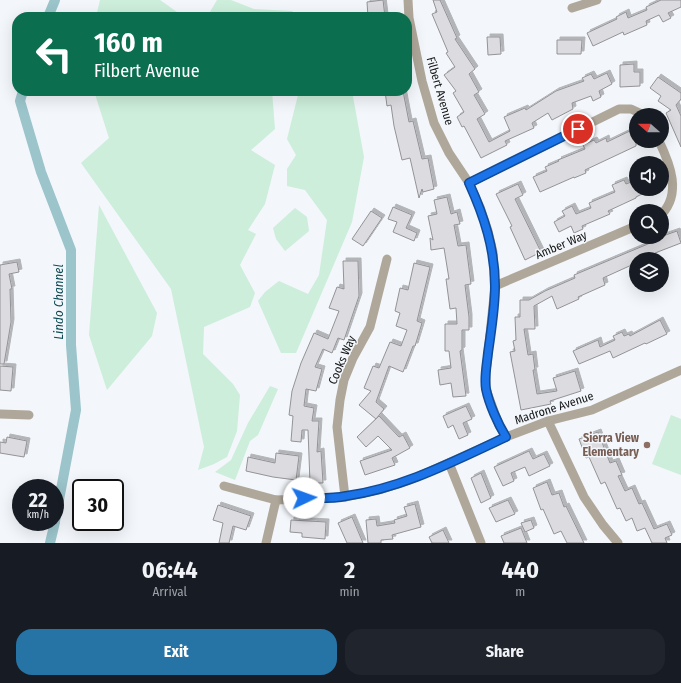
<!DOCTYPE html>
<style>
:root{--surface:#171b24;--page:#20242c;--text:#f1f3f6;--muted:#9ea1a6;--accent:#2674a6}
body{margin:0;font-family:"Fira Sans Condensed",sans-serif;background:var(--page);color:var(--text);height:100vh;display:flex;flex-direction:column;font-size:15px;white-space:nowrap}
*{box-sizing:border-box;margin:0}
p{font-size:13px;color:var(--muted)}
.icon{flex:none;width:22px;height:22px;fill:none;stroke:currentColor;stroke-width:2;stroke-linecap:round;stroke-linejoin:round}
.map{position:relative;height:543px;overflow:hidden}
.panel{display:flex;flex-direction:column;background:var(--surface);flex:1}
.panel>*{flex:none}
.hud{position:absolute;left:12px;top:12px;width:400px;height:84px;border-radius:16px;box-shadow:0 4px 16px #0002;background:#0b6e4f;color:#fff;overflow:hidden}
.needle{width:26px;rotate:291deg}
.fabs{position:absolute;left:629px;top:108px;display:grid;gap:8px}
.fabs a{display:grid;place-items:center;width:40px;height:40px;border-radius:50%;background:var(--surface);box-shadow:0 4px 16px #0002;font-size:20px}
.speed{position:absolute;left:12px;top:479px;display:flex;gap:8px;font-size:20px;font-weight:700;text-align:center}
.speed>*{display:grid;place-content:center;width:52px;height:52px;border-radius:50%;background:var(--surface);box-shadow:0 4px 16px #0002;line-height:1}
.speed small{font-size:10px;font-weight:400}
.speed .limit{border:2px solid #111;border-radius:6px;background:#fff;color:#111}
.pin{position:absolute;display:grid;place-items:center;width:34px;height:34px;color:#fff;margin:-17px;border:2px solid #fff;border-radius:50%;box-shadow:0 1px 4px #0007}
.me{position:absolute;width:44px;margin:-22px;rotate:87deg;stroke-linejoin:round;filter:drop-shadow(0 0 3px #0008)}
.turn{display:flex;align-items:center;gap:14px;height:84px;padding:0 16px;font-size:18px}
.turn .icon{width:52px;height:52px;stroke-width:2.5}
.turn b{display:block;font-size:28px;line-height:34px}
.eta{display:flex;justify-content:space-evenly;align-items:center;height:68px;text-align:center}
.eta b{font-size:24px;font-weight:700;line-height:28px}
.action{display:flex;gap:8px;margin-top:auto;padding:8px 16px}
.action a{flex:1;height:46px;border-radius:16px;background:var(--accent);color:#fff;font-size:16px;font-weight:700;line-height:46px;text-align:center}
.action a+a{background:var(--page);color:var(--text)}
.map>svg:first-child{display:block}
.green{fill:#cceeda}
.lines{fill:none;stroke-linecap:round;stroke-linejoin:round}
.canal{stroke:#9bc4cb;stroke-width:10}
.building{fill:#dcdbdf;stroke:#939397;filter:url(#shadow)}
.minor{stroke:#afa79a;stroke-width:9}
.route-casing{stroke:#114b97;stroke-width:10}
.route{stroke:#1a73e8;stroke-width:7}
.education-dot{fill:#8d6e63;stroke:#f3f6fa;stroke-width:1.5}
.labels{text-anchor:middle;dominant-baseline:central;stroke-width:3;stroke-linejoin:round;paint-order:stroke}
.street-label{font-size:12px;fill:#131516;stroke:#f3f6fa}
.education-label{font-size:12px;font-weight:bold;fill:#785e54;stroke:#f3f6fa;text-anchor:end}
.water-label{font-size:13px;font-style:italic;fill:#0c4952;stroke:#f3f6fa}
</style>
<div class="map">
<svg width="681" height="543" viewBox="0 0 681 543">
<defs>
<filter id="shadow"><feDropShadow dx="3" dy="-3" stdDeviation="0" flood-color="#0004"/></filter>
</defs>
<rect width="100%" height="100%" fill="#f3f6fa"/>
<g class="green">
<polygon points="100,0 160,0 184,17 96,17"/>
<polygon points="217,0 231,0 254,9 292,11 298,17 207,17"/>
<polygon points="94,91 272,91 275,129 251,150 275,165 265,204 248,230 256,234 240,265 255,293 250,307 204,327 203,354 233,384 240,395 237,431 227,457 214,464 198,470 204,447 171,289 81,163 109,138"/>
<polygon points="299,91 352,91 364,157 352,222 296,353 281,353 258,301 265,292 279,281 308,294 319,275 327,220 305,190 287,186 287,169 296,155 287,139"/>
<polygon points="99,205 157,313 152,336 107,390 89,335"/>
<polygon points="295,208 307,217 309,231 285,251 276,239 273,228"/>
<polygon points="270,386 278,389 258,435 250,441 235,480 215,472 231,460 248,423"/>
<polygon points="671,415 681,419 681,475 652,464"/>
</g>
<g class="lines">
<g class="canal">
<polyline points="48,17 55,0"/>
<polyline points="23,91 20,101 41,172 71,250 71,345 76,410 55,521"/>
<polyline points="50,543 55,522"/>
</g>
</g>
<g class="building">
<polygon points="383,0 385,17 368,17 367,2"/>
<polygon points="433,0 440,0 457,38 455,39 475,69 469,74 479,92 474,95 485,114 477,119 489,142 510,131 504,117 525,108 526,110 556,91 584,81 582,78 591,74 594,79 607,73 612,84 599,91 601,97 593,101 591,96 572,103 573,109 552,120 548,113 532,123 534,128 505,141 507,145 481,158 464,126 462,127 457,117 464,112 453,93 456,91 444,75 455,67 446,53 448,52 432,14 437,12"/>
<polygon points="661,0 681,0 681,7 668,13 671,18 663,22 659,15 646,21 647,25 624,35 623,32 593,46 587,33 617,19 616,17 626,12 628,18 647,10 646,7"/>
<polygon points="487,37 500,37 501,54 488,55"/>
<polygon points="557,40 582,40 581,54 557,54"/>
<polygon points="634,64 634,72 640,72 640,86 620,87 620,65"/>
<polygon points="658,77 681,93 681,99 676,105 681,116 681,147 666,113 671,110 658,101 661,96 650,88"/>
<polygon points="385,91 403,91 409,122 413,121 422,159 428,158 434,189 423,192 422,189 419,198 410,158 402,160 394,126 391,105 387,106"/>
<polygon points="636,128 636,146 585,170 586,173 574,178 574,177 540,192 533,177 547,171 545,167 559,161 558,160 585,149 583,145 594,140 596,143 606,138 607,142"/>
<polygon points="624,180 626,184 636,180 636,189 652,189 636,197 636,198 608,211 610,214 582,226 583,229 574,233 571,226 559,232 554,222 565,216 562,211 572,206 576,214 591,208 589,203 615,192 612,185"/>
<polygon points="518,184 523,195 515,199 541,252 525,260 510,227 512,226 496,194"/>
<polygon points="447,197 451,214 457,212 460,224 454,225 458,246 466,245 471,284 465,285 469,317 469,330 462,330 462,350 460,351 466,396 453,397 451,383 440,385 438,370 451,368 449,351 445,351 445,324 457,324 456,308 450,309 446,279 449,279 444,248 431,250 430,238 433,240 428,216 437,214 434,200"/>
<polygon points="393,207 412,215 406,228 417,233 414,241 393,232 397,222 388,219"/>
<polygon points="371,211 382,218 363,246 352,239"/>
<polygon points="677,231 681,243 655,253 655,255 647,259 636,259 636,263 603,278 605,285 578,297 579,299 557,309 552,296 534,306 535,329 524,329 528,355 533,354 535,370 533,370 537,394 557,391 553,378 575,371 581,391 550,401 551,404 521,410 510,352 515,351 513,341 516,340 515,317 520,317 520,300 529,300 545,291 575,278 574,275 655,241 654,239"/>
<polygon points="343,261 358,261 359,296 344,340 338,338 332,353 323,349 315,367 322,369 316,391 306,389 304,406 314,408 312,421 319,421 317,452 321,451 323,483 310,483 308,430 302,430 301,442 291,441 293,416 289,415 292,391 301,363 314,333 328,339 339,311 329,308 337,287 344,289"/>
<polygon points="17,262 19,272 9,274 12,289 10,289 11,322 4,364 0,364 0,265"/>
<polygon points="414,263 430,267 417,321 422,323 415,346 413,346 403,372 389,366 376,402 384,409 376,419 359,405 371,391 364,388 373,366 379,368 390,342 401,346 407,330 396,326 400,313 395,311 400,288 408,290"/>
<polygon points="660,320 667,334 646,344 645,343 613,358 610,351 579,364 573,351 598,340 600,347 615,340 613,336 622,332 624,336 629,334 630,336"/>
<polygon points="0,366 13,367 11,391 0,390"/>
<polygon points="466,406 472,419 463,423 468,435 459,439 453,425 448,428 443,416"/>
<polygon points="379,416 399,437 403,435 410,448 392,458 395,465 365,475 360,461 392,450 378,436 366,447 357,437"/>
<polygon points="598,432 610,463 616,461 622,475 618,476 625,491 632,488 639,504 642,503 654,529 667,524 672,535 665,538 667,543 652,543 645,528 637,531 632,518 626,521 620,508 617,509 605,482 601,484 589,457 586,458 579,439"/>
<polygon points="7,437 27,441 24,457 0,453 0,442 6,443"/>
<polygon points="529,451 533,459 544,454 550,466 529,476 525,467 511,473 514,481 503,486 494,467"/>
<polygon points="276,453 299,456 296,480 273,477 246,471 248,457 275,463"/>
<polygon points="481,473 491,498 481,503 471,478"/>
<polygon points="547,482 552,495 559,493 564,507 566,506 584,543 567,543 561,531 554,534 543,509 541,510 533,488"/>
<polygon points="508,500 515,514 496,522 489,508"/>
<polygon points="415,504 421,527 392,535 393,539 381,540 381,543 368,543 366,520 376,519 377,526 395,523 394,520 407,516 404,507"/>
<polygon points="218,505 251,516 246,530 233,526 229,543 219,543 223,523 213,520"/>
<polygon points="352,517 363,543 347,543 338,523"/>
<polygon points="291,520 326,522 325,539 302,537 302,533 290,532"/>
<polygon points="531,520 534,528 525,532 521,523"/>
<polygon points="521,528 527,543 504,543 501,536"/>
<polygon points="443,530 449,543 432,543 429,537"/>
</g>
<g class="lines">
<g class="minor">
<polyline points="408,0 409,18 422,81 434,123 449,153 469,183 480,207 488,231 493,252 495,286 486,373 486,389 499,425 506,437"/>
<polyline points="572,8 597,0"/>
<path d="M659 141C671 166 681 193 662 214"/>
<polyline points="469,183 619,109 631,109 644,115"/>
<polyline points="495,286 636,226"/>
<polyline points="0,414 29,415"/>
<polyline points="548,421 584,497 603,525 618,543"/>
<polyline points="449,463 481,543"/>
<polyline points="224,486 276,500 345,497 382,489 410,480 506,437 548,421 592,410 681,370"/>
<polyline points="345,497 337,427 340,400 344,380 353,358 370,327 387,259"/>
<polyline points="266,543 276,500"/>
</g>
</g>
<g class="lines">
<defs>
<path id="route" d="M304 498C317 498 332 499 346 496 403 488 454 461 506 437 498 424 489 404 486 389 484 377 487 364 488 353 491 331 495 308 495 286 495 249 484 216 469 183L578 129"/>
</defs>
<use href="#route" class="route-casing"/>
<use href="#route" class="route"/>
</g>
<circle class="education-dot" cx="647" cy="445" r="4"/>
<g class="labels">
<g class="street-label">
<text transform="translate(440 91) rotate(74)">Filbert Avenue</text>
<text transform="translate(561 245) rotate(-23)">Amber Way</text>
<text transform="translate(342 360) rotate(-67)">Cooks Way</text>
<text transform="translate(554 408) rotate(-18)">Madrone Avenue</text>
</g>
<g class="education-label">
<text x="639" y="438">Sierra View<tspan x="639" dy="14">Elementary</tspan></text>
</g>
<g class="water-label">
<text transform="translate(58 302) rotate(-90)">Lindo Channel</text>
</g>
</g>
</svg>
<div class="fabs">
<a><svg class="needle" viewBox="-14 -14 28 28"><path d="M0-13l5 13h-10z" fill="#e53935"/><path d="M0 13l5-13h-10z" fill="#9ea1a6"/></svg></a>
<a><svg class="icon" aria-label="sound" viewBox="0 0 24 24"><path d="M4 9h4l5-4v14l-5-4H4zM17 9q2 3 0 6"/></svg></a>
<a><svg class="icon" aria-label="search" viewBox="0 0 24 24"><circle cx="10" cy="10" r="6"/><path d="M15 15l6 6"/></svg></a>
<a><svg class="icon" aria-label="layers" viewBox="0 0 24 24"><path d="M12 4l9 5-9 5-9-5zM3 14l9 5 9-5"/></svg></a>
</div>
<div class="speed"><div>22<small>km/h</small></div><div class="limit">30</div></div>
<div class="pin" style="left:578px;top:129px;background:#d93025"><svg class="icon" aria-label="arrive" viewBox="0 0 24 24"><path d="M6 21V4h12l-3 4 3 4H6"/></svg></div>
<svg class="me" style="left:304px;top:498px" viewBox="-20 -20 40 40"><circle r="19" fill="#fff"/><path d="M0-13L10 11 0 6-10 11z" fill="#1a73e8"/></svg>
<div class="hud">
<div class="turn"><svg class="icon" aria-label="left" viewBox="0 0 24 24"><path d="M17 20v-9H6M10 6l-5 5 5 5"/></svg><div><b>160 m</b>Filbert Avenue</div></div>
</div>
</div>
<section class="panel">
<div class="eta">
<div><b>06:44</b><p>Arrival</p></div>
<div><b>2</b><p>min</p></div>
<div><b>440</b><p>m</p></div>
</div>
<div class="action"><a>Exit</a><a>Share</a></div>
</section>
